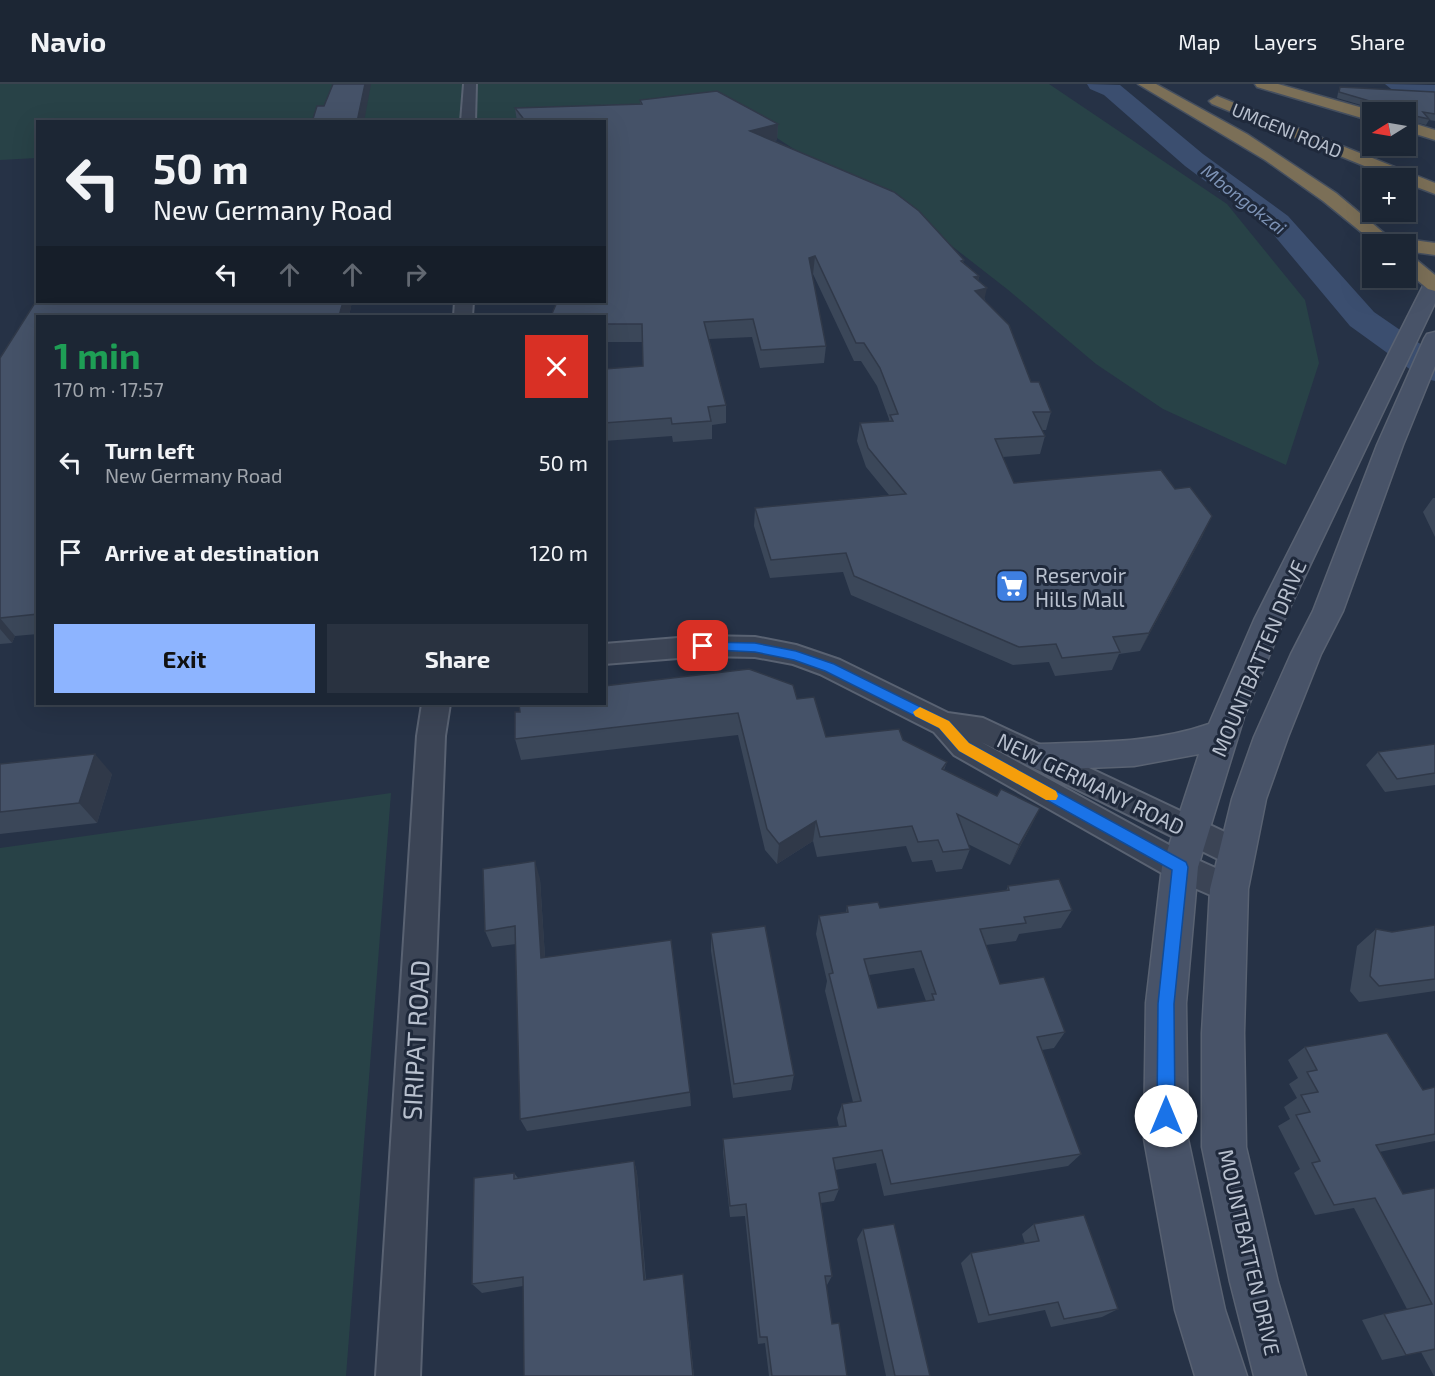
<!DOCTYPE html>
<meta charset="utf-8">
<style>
:root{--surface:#1c2634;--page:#293240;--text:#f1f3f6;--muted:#a0a5ac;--line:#3a434f;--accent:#8db4ff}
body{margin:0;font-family:"Exo 2",sans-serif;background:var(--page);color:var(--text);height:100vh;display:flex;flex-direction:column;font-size:22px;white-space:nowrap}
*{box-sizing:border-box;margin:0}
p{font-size:20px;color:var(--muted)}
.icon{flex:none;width:33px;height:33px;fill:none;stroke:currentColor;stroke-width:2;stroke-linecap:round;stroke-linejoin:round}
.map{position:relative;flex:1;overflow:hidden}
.drawer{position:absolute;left:36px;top:231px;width:570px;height:390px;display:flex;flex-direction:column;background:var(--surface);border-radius:0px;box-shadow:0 6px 24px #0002,0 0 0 2px var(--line)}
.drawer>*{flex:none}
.top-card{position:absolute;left:36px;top:36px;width:570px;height:183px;border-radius:0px;box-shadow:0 6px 24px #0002,0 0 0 2px var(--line);background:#1c2634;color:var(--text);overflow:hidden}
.needle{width:39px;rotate:259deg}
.fabs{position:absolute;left:1362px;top:18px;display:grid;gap:12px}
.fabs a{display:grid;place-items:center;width:54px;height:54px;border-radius:0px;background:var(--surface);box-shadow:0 6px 24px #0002,0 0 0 2px var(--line);font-size:30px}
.pin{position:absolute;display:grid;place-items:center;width:51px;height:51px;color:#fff;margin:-26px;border-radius:12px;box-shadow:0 3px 9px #0006}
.me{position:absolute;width:66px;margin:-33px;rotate:0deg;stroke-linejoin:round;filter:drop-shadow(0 0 4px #0008)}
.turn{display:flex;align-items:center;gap:21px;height:126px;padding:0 18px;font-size:27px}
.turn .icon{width:78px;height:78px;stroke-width:2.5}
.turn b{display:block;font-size:42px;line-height:51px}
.lanes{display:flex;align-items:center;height:57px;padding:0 18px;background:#0003;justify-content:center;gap:30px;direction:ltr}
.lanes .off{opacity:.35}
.round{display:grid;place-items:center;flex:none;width:63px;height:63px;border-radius:0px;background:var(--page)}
.head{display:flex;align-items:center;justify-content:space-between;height:102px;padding:0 18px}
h1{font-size:36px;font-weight:700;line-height:45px;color:#1e9e55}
.primary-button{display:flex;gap:12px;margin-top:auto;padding:12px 18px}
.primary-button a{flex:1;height:69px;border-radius:0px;background:var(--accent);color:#111;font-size:24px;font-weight:700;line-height:69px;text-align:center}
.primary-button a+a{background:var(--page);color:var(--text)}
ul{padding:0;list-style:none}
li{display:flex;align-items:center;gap:18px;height:90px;padding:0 18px}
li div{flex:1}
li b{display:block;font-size:22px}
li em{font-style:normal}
header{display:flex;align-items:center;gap:36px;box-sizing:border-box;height:84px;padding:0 30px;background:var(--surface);border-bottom:2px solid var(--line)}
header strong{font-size:28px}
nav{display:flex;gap:33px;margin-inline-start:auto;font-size:21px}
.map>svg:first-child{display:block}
.green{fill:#284247}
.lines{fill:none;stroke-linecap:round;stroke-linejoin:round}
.river{fill:#3b4e6f;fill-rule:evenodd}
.minor-casing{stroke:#596272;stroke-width:4}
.secondary-casing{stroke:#596272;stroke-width:3}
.motorway-casing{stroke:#454f5f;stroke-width:3}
.minor{fill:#3b4455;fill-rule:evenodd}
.secondary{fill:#485368;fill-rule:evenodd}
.motorway{fill:#7b6f57;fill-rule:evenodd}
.wall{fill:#3b4759;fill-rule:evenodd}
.shaded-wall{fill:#303949}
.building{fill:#455268;stroke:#303949;stroke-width:1.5;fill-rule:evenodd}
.route{fill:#1a73e8;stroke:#114b97;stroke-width:1.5}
.slow{fill:#f59e0b}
.labels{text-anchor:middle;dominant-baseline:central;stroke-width:6;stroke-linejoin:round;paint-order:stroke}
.far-street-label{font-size:18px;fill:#b8c0ce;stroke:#1f293b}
.far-water-label{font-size:18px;font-style:italic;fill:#7e94b7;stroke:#1f293b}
.poi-label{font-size:21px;fill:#b8c0ce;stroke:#1f293b;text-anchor:start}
.street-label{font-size:21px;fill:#b8c0ce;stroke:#1f293b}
.near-street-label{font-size:26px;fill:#b8c0ce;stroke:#1f293b}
</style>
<header>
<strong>Navio</strong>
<nav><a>Map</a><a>Layers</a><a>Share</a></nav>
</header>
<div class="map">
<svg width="1435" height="1292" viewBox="0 0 1435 1292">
<rect width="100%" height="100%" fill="#263246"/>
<g class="green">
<polygon points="0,0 1049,0 1227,120 1305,216 1319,279 1286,381 1163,325 1096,280 1007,205 912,131 800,69 763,45 684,24 448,38 38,38 37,74 0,76"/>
<polygon points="391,709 346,1292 0,1292 0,764"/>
</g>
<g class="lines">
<g class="river">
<polygon points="1087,0 1120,1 1203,70 1288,132 1374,228 1435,270 1435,297 1422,294 1350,242 1268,144 1185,82 1104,11 1090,5"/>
<polygon points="1385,0 1435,1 1435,15 1396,9"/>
</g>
<defs>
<g id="minor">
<polygon points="464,0 476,0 475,38 461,38"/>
<polygon points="455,218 473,218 472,232 454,232"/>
<polygon points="703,552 755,553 796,561 840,576 948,629 983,634 1246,758 1251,768 1246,778 1235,781 1224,778 981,658 1191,773 1240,795 1245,805 1240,815 1229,819 1169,793 954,671 934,648 820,590 793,580 755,573 703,572 604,580 604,560"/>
<polygon points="422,620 450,620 445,652 420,1292 376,1292 417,652"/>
</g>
<g id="secondary">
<path d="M1435 192V219L1284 536 1244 633 1198 783 1186 919 1188 1055 1225 1226 1247 1292H1195L1175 1226 1144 1055 1146 919 1162 783 1199 670 1134 682 1040 686 1028 682 1023 673 1028 664 1040 660C1097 658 1155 659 1209 640L1254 536 1425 198 1428 194Z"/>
<polygon points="1435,248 1435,282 1403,361 1343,527 1321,570 1288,653 1266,715 1248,805 1244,949 1246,1063 1278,1198 1306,1292 1254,1292 1230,1198 1202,1063 1202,949 1210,805 1232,715 1254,653 1291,570 1313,527 1377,361 1424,255 1427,250"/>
</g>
<g id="motorway">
<polygon points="1138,0 1156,0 1247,50 1336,109 1397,160 1376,160 1323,117 1265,76"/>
<polygon points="1255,0 1278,0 1377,28 1372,28 1372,37 1257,3"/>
<polygon points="1217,12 1435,99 1435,110 1406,99 1406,94 1394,94 1212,20 1209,17"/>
<polygon points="1406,37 1435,46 1435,56 1406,47"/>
<polygon points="1406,155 1435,159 1435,171 1406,167 1406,160 1397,160"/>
<polygon points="1406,171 1413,173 1435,191 1435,207 1428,205 1406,187"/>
</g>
</defs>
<use href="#minor" class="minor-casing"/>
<use href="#secondary" class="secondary-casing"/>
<use href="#motorway" class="motorway-casing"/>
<use href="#minor" class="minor"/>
<use href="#secondary" class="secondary"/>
<use href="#motorway" class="motorway"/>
</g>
<g class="wall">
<polygon points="1340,3 1435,8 1435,37 1429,36 1426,41 1406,36 1406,28 1377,28 1378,26 1337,14 1338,9"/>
<polygon points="640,16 778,40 777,56 774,57 964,176 963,178 979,192 978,197 985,216 1031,298 1051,328 1046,346 1042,346 1045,352 1040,370 1003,373 1014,399 1203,451 1140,567 1119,570 1112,586 1055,592 1049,578 1013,581 851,511 843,488 770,494 754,442 755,424 889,411 866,383 857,357 860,339 889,337 889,335 877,302 861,277 854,277 813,190 812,190 826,262 824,279 760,284 752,253 709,255 726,321 726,339 712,341 712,355 673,358 672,352 604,357 604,285 643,282 642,258 604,258 604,232 640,20"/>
<polygon points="515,24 526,38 517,38"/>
<polygon points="38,214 38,218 352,218 349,232 38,232 38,550 15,552 12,559 0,560 0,274"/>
<polygon points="1433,414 1435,414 1435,453 1423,428"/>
<polygon points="797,615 826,653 903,656 947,678 944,686 997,712 1040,724 1030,744 1010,781 968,760 970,765 962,785 936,788 932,776 912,778 906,762 817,773 813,757 777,780 765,766 738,651 521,676 515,655"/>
<polygon points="1435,660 1435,701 1385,708 1366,681 1378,668"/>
<polygon points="0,680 112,690 97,739 0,750"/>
<polygon points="540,795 545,873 690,1008 691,1022 527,1047 520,1035 516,860 492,863 485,847"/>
<path d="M1008 802 1072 826 1061 844 1019 850 1016 857 986 861 1000 900 1065 948 1054 964 1042 966 1081 1070 1068 1082 884 1112 876 1079 835 1086 839 1105 834 1117 821 1119 832 1192 827 1201H826L832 1240 847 1292H769L765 1259 758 1260 745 1132 730 1133 723 1068V1055L839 1043 837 1034 842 1020 853 1018 825 907 827 897 816 850 819 832 846 828 847 822 880 824 1006 807ZM914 884 926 917 878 924 869 891Z"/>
<polygon points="1435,841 1435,907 1359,918 1350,907 1357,862 1376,845 1392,848"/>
<polygon points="711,849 794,991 791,1006 733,1014 711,867"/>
<polygon points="1305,963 1423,1006 1435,1003 1435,1057 1379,1068 1403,1110 1435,1104 1435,1292 1434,1292 1421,1268 1382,1276 1362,1236 1384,1230 1407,1225 1354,1124 1315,1131 1294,1089 1300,1085 1278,1042 1290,1035 1284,1023 1297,1014 1289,1000 1298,994 1288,976"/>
<polygon points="634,1077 637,1089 646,1196 684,1199 694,1292 524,1292 523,1202 482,1209 472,1200 514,1089 518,1094"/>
<polygon points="1034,1140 1118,1225 1102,1233 1051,1243 1045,1226 978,1239 961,1179 971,1169 1025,1160 1022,1150"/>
<polygon points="863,1145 930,1292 886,1292 857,1155"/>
</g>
<g class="shaded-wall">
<polygon points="365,0 371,0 364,38 357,38"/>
<polygon points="778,40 777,56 750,62 750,47"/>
<polygon points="815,172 813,190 808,191 809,174"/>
<polygon points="979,192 976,206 987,204 983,221 972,224 974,193"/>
<polygon points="343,218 352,218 349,232 339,232"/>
<polygon points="1212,432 1203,451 1140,567 1149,549"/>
<polygon points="0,534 15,552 12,559 0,545"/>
<polygon points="95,670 112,690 97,739 79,719"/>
<polygon points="1040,724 1030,744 1010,781 1019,761"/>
<polygon points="816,737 813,757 777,780 779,760"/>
<polygon points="535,777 540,795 546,890 541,874"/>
<polygon points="634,1077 637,1089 646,1205 644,1196"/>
</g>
<g class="building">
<polygon points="333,0 365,0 357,38 312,38 317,22 324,22"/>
<polygon points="1340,3 1435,8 1435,30 1423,28 1429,35 1406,30 1406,28 1400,28 1380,24 1380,20 1339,8"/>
<polygon points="717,7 778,40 750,47 894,108 919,127 964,176 961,177 979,192 974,193 987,204 975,207 1009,241 1031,298 1039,298 1051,328 1033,328 1045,352 995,355 1014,399 1161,386 1175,405 1190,403 1212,432 1149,549 1113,553 1120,568 1062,574 1056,560 1019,563 854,492 846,469 771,476 755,424 906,410 868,364 860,339 893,337 890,331 898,330 880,284 864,259 856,259 815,172 809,174 826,262 761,266 753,235 704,238 726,321 708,323 711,337 672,340 671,334 604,339 604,285 643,282 642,240 604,240 604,232 551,232 557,218 604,218 604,38 526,38 515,24 642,20 640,16"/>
<polygon points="38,214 38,218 343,218 339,232 38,232 38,530 0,534 0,274"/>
<polygon points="749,585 793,601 797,615 814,613 826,653 899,645 903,656 947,678 942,685 997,712 1001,705 1040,724 1019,761 957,730 970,765 943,768 938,756 918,758 912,742 820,753 816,737 779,760 767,745 738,629 515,655 515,628 520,628 519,620 604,620 604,602"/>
<polygon points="1435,660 1435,689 1397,695 1378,668"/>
<polygon points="95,670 79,719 0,728 0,680"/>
<polygon points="535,777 541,874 671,856 690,1008 520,1035 515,842 485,847 483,785"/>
<path d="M1059 795 1072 826 1024 833 1026 839 980 845 1000 900 1044 893 1065 948 1037 953 1081 1070 891 1100 882 1066 833 1074 839 1105 819 1109 832 1192H825L832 1240 839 1239 847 1292H772L767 1253H760L746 1120 730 1122 723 1055 846 1042 842 1020 861 1017 829 890 833 889 819 832 848 828 847 822 878 818 880 824 1009 806 1008 802ZM921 867 936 910H932L934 916 878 924 864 875Z"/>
<polygon points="1435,841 1435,895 1379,902 1370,892 1376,845 1392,848"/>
<polygon points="765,842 794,991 734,1000 711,849"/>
<polygon points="1387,949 1423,1006 1435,1003 1435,1050 1376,1061 1403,1110 1435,1104 1435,1265 1406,1271 1384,1230 1432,1220 1375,1114 1334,1121 1312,1079 1320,1077 1296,1031 1310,1028 1301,1011 1318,1008 1307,988 1317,986 1305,963"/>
<polygon points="634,1077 644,1196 683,1190 693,1292 524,1292 523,1193 472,1200 474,1094 514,1089 514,1095"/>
<polygon points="1084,1131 1118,1225 1064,1235 1058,1218 989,1231 971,1169 1039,1157 1034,1140"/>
<polygon points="894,1140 930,1292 895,1292 863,1145"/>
</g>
<polygon class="route" points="703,558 755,559 796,567 834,580 949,637 969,659 1186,778 1188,783 1174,920 1175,1032 1172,1039 1166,1041 1159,1039 1157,1032 1158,920 1172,786 959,667 939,644 825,587 794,576 755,568 698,565 698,559"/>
<polygon class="slow" points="920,623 949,637 969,659 1056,707 1058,712 1056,716 1046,716 959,667 939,644 915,632 913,628"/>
<defs>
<symbol id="supermarket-square" viewBox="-11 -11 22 22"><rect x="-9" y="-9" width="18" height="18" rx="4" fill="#3f7fe0" stroke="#1f293b"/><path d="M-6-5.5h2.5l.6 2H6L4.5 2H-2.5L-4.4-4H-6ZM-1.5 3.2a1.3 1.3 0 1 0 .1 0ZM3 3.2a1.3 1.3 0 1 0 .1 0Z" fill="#fff"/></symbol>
</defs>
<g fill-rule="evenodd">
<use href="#supermarket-square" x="993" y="483" width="38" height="38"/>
</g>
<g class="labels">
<g class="far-street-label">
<text transform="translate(1287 46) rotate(22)">UMGENI ROAD</text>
</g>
<g class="far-water-label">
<text transform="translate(1244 115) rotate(38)">Mbongokzai</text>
</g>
<g class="poi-label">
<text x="1035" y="490">Reservoir<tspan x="1035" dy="24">Hills Mall</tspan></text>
</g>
<g class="street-label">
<text transform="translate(1258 574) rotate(-67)">MOUNTBATTEN DRIVE</text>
<text transform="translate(1091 699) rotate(26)">NEW GERMANY ROAD</text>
<text transform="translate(1250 1168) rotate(77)">MOUNTBATTEN DRIVE</text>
</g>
<g class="near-street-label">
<text transform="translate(415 956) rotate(-87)">SIRIPAT ROAD</text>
</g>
</g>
</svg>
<div class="fabs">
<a><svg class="needle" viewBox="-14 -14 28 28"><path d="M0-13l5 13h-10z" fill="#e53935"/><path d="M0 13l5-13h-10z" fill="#a0a5ac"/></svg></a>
<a>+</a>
<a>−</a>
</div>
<div class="pin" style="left:703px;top:562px;background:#d93025"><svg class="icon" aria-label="arrive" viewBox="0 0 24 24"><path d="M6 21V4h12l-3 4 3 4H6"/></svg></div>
<svg class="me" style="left:1166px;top:1032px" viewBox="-20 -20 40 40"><circle r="19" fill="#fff"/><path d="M0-13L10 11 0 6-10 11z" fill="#1a73e8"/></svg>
<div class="top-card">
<div class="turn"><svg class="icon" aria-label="left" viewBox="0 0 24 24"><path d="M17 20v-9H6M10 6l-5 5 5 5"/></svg><div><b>50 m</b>New Germany Road</div></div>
<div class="lanes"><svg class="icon" aria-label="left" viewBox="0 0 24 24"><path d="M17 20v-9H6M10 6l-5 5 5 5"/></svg><svg class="icon off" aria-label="ahead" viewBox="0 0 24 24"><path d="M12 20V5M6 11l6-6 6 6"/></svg><svg class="icon off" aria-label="ahead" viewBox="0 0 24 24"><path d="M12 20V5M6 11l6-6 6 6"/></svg><svg class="icon off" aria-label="right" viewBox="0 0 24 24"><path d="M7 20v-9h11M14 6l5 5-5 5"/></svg></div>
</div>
<section class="drawer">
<div class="head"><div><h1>1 min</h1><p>170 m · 17:57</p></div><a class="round" style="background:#d93025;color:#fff"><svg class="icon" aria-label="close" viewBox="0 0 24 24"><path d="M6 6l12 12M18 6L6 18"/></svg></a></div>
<ul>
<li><svg class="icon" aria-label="left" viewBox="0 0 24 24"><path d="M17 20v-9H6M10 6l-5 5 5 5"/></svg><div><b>Turn left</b><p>New Germany Road</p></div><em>50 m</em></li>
<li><svg class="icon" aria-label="arrive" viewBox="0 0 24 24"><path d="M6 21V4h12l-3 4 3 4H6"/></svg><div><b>Arrive at destination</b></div><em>120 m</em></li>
</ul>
<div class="primary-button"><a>Exit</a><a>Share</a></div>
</section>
</div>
